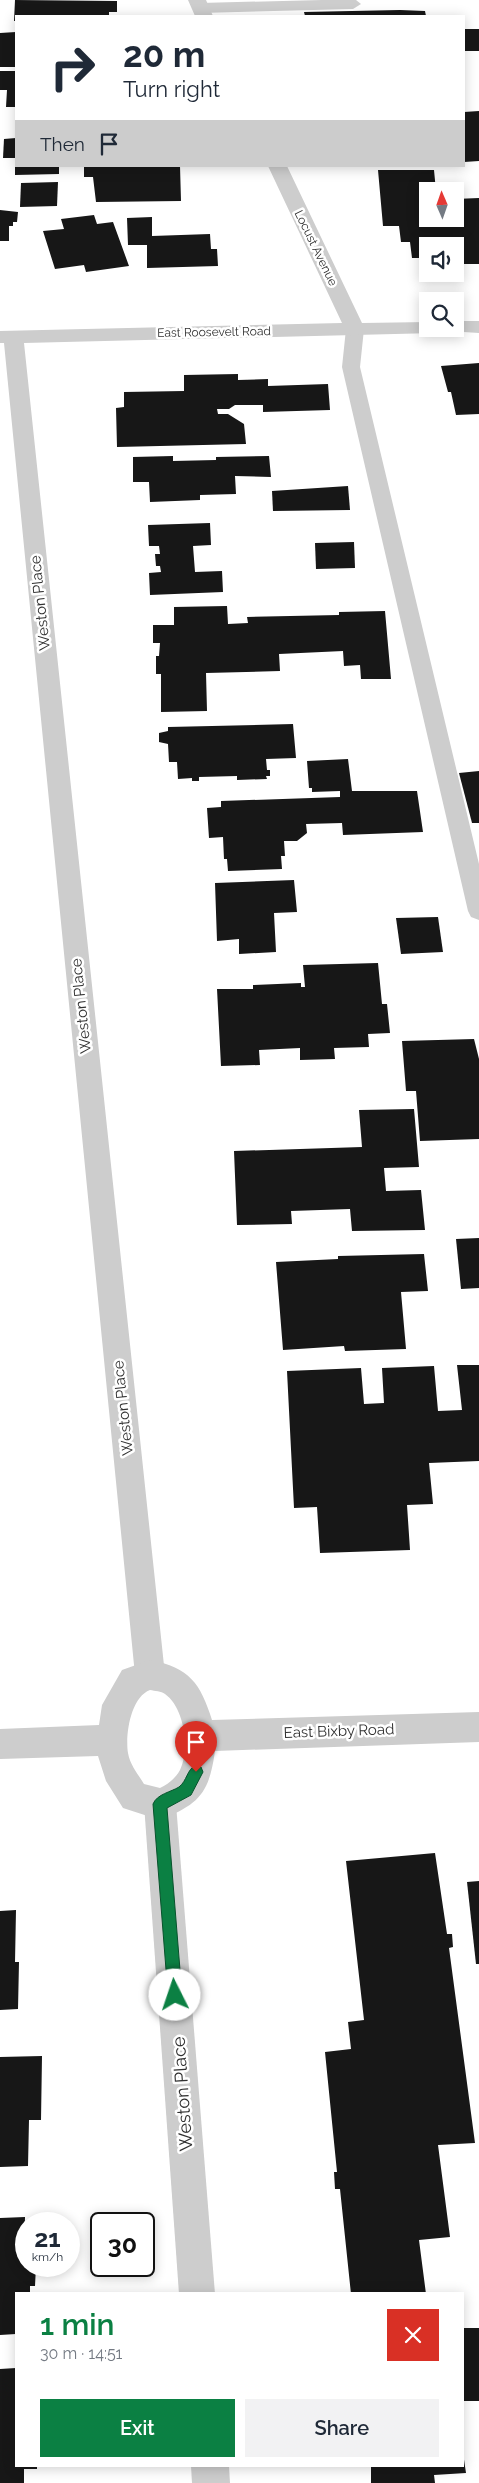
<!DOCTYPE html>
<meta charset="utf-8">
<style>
:root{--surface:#fff;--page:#f2f2f3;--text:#1f2937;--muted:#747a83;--accent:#0b8043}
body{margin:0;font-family:Raleway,sans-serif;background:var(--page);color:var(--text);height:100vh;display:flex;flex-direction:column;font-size:19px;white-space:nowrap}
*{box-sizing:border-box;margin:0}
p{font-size:16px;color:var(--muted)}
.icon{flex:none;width:28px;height:28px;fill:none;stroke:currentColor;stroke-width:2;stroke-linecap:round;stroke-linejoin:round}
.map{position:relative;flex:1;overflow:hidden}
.drawer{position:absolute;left:15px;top:2292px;width:449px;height:175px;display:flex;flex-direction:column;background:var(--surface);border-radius:0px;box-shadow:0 2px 12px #0003}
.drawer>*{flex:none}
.top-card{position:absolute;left:15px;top:15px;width:450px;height:152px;border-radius:0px;box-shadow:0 2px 12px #0003;background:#fff;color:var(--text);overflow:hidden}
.needle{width:32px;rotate:358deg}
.controls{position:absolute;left:419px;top:182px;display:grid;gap:10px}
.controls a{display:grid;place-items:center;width:45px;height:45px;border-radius:0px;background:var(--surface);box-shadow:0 2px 12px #0003;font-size:25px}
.speed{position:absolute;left:15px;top:2212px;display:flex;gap:10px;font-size:25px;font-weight:700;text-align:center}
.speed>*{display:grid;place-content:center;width:65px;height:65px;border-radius:50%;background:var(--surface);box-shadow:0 2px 12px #0003;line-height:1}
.speed small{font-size:12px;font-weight:400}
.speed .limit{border:2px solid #111;border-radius:8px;background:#fff;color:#111}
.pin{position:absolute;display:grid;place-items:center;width:42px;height:42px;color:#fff;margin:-51px -21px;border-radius:50% 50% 50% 0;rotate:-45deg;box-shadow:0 0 5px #0007}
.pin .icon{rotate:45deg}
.me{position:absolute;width:55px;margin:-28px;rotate:356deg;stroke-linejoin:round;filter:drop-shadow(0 0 4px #0008)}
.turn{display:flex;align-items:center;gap:18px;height:105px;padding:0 25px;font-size:22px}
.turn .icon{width:65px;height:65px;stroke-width:2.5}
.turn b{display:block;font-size:35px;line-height:42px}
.then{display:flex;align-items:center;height:48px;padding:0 25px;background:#0003;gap:10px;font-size:19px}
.round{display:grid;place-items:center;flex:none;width:52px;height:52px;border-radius:0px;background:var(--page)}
.summary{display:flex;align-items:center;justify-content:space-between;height:85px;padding:0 25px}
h1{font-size:30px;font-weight:600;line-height:38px;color:var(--accent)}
.cta{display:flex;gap:10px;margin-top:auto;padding:10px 25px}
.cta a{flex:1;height:58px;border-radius:0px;background:var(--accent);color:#fff;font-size:20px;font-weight:600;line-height:58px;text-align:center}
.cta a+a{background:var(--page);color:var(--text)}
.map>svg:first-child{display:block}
.building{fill:#171717}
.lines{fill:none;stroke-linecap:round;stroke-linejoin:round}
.service{fill:#cdcdcd;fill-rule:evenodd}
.minor{fill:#cdcdcd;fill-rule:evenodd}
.tertiary{fill:#cdcdcd;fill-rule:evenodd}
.route{fill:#0b8043;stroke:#07532c}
.labels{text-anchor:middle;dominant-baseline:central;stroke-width:5;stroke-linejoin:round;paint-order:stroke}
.far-street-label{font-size:12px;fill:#303030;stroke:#fff}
.street-label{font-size:15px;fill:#303030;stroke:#fff}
.near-street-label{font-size:18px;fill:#303030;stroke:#fff}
</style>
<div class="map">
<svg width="479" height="2483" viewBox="0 0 479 2483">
<rect width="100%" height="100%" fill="#fff"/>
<g class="building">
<polygon points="15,0 117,1 117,12 109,12 109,16 16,16 16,21 14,21"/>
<polygon points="400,10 425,11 426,16 305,16 304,12"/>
<rect x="464" y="29" width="15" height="22"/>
<polygon points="16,32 16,67 0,67 0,33"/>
<polygon points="0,71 16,71 16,107 6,107 7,90 0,90"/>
<polygon points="479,111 479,161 464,162 464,112"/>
<polygon points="16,138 16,158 3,158 4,139"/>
<polygon points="15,166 59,166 59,174 15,175"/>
<polygon points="84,166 180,166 181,201 96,202 93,177 84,177"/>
<polygon points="378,170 434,170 436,191 428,191 428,219 455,219 455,199 479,198 479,264 455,264 455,246 428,246 428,258 412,258 410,242 401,242 399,226 383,226"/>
<polygon points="58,182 57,206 20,207 21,183"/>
<polygon points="0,210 18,212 17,222 13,222 13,226 9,226 9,241 0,241"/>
<polygon points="94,215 97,224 113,222 129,266 86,272 84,265 55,269 43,231 64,229 61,219"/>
<polygon points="152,217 152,236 210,234 211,249 217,249 218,266 147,268 147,245 128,245 127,218"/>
<polygon points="479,363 479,414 456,415 451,392 448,392 441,366"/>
<polygon points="238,374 238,380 268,379 268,386 328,384 330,410 263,412 263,405 235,405 229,409 217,409 218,414 228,414 244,424 246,444 117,447 116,408 124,407 124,392 184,391 184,375"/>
<polygon points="173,456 173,461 216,460 216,457 269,456 271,477 235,476 236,494 200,495 200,500 150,502 149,482 133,482 133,457"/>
<polygon points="348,486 350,510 273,511 272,491"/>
<polygon points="210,523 211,545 193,546 195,572 222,571 223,592 150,595 149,573 161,572 160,566 156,566 155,554 160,554 159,546 149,546 148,525"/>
<polygon points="354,542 355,568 316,569 315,543"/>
<polygon points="227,606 228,624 248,623 247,617 339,615 339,612 385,611 391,679 361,679 360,665 344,666 343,651 279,654 280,671 206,673 207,711 161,712 161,674 156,674 156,656 159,656 160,643 153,643 153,625 174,625 174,607"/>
<polygon points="293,724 296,758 266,759 267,770 270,770 270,776 266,776 267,779 237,780 237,776 199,777 199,781 192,781 192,778 178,779 177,762 169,762 168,744 159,742 159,733 168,731 168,727"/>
<polygon points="348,759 352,791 417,791 423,832 343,835 342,823 306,824 307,833 297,841 284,841 285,856 281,856 282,869 228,871 227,859 224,859 223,837 209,838 207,808 221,807 221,801 340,797 340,791 312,792 312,788 309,788 307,761"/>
<polygon points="479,771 479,823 472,823 459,773"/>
<polygon points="294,880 297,912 274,913 276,952 239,954 239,939 217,941 215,883"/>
<polygon points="438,917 443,952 401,954 396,918"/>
<polygon points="378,963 382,1004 387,1004 390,1033 368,1034 369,1047 334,1048 335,1059 300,1060 300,1048 259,1050 260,1065 221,1066 217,989 253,989 253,985 301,983 301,987 305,987 303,965"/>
<polygon points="474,1039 479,1059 479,1139 420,1141 416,1091 406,1091 402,1041"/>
<polygon points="414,1109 419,1167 384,1168 386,1191 421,1190 425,1230 352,1231 350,1209 291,1211 292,1224 237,1225 234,1151 362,1147 359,1110"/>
<polygon points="479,1238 479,1288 461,1289 456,1239"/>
<polygon points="424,1254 428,1291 401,1292 406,1349 345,1351 344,1346 283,1350 276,1262 338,1259 338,1256"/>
<polygon points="457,1365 479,1365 479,1461 429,1463 433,1504 407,1505 410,1550 320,1553 317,1507 294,1508 287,1371 361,1368 364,1404 384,1403 382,1368 434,1366 438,1411 462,1410"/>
<polygon points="435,1853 447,1934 452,1934 453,1947 449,1948 475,2143 438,2145 450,2237 419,2240 426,2294 351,2294 340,2189 335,2189 334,2172 337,2172 325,2052 351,2049 348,2022 364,2020 346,1861"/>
<polygon points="479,1881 479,1964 476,1964 467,1882"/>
<polygon points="16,1910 15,1962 19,1962 18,2009 0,2010 0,1911"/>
<polygon points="42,2056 41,2120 29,2120 28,2166 0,2167 0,2057"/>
<polygon points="25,2217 24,2261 26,2261 26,2266 36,2266 35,2286 30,2286 30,2294 16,2294 16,2334 0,2335 0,2218"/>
<rect x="462" y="2328" width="17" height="73"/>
<polygon points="16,2368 16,2466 37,2466 37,2469 24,2469 24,2483 0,2483 0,2369"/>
<polygon points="462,2446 466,2473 434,2475 435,2483 371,2483 371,2466 462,2466"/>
</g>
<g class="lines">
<g class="service">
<polygon points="322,0 356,0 361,4 353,9 200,13 192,8 200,3"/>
<polygon points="355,323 361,325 364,329 360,367 479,864 479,920 471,917 468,911 342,367 346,329 349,325"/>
</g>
<g class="minor">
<polygon points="188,0 206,0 213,16 195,16"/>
<polygon points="268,166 287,166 362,323 428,322 428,329 438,329 435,333 24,343 165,1675 161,1686 150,1690 139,1686 135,1675 4,343 0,343 0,331 342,323"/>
<polygon points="455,321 479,321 479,333 448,331 446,329 455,329"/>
<polygon points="160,1788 171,1793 176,1804 215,2294 179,2294 144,1804 149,1793"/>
<polygon points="191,2466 229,2466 230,2483 192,2483"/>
</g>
<path class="tertiary" d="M150 1660C190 1668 200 1683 212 1720L479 1712V1742L215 1751C209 1794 199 1804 160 1820L123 1808 106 1781 98 1756 0 1759V1729L99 1725 102 1705 122 1670ZM150 1690C155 1691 161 1691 165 1694 185 1708 190 1750 180 1770 175 1779 168 1784 160 1788L144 1784C138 1774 130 1765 128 1753 125 1734 131 1697 150 1690Z"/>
</g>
<path class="route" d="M196 1765 201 1767 203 1772 191 1795 167 1808 182 1995 180 2000 175 2002 170 2000 168 1995 153 1804C157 1794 171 1792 179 1787 187 1781 187 1769 196 1765Z"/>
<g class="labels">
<g class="far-street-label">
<text transform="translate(316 248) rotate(64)">Locust Avenue</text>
<text transform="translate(214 332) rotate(-1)">East Roosevelt Road</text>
</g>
<g class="street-label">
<text transform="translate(40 603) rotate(-96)">Weston Place</text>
<text transform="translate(81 1006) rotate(-96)">Weston Place</text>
<text transform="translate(123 1408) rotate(-96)">Weston Place</text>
<text transform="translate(339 1731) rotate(-2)">East Bixby Road</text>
</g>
<g class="near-street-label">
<text transform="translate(182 2094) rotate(-94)">Weston Place</text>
</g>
</g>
</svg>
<div class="controls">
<a><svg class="needle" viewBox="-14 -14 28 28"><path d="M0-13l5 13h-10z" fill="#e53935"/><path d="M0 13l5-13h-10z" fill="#747a83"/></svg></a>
<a><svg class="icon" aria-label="sound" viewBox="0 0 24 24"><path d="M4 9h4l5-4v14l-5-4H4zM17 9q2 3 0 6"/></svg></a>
<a><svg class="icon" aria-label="search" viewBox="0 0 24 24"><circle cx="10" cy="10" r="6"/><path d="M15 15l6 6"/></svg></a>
</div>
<div class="speed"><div>21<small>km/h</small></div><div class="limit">30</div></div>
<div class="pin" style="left:196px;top:1772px;background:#d93025"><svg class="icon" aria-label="arrive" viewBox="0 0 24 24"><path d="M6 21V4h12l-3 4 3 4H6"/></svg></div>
<svg class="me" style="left:175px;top:1995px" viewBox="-20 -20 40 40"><circle r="19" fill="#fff"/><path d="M0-13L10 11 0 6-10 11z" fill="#0b8043"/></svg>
<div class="top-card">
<div class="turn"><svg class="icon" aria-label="right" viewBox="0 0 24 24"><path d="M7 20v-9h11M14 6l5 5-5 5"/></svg><div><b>20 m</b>Turn right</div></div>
<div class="then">Then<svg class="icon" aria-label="arrive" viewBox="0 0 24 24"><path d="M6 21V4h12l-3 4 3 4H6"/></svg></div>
</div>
<section class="drawer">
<div class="summary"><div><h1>1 min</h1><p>30 m · 14:51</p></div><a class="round" style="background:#d93025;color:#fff"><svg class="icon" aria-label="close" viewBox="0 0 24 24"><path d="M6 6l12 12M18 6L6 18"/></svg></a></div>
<div class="cta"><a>Exit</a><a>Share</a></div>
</section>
</div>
